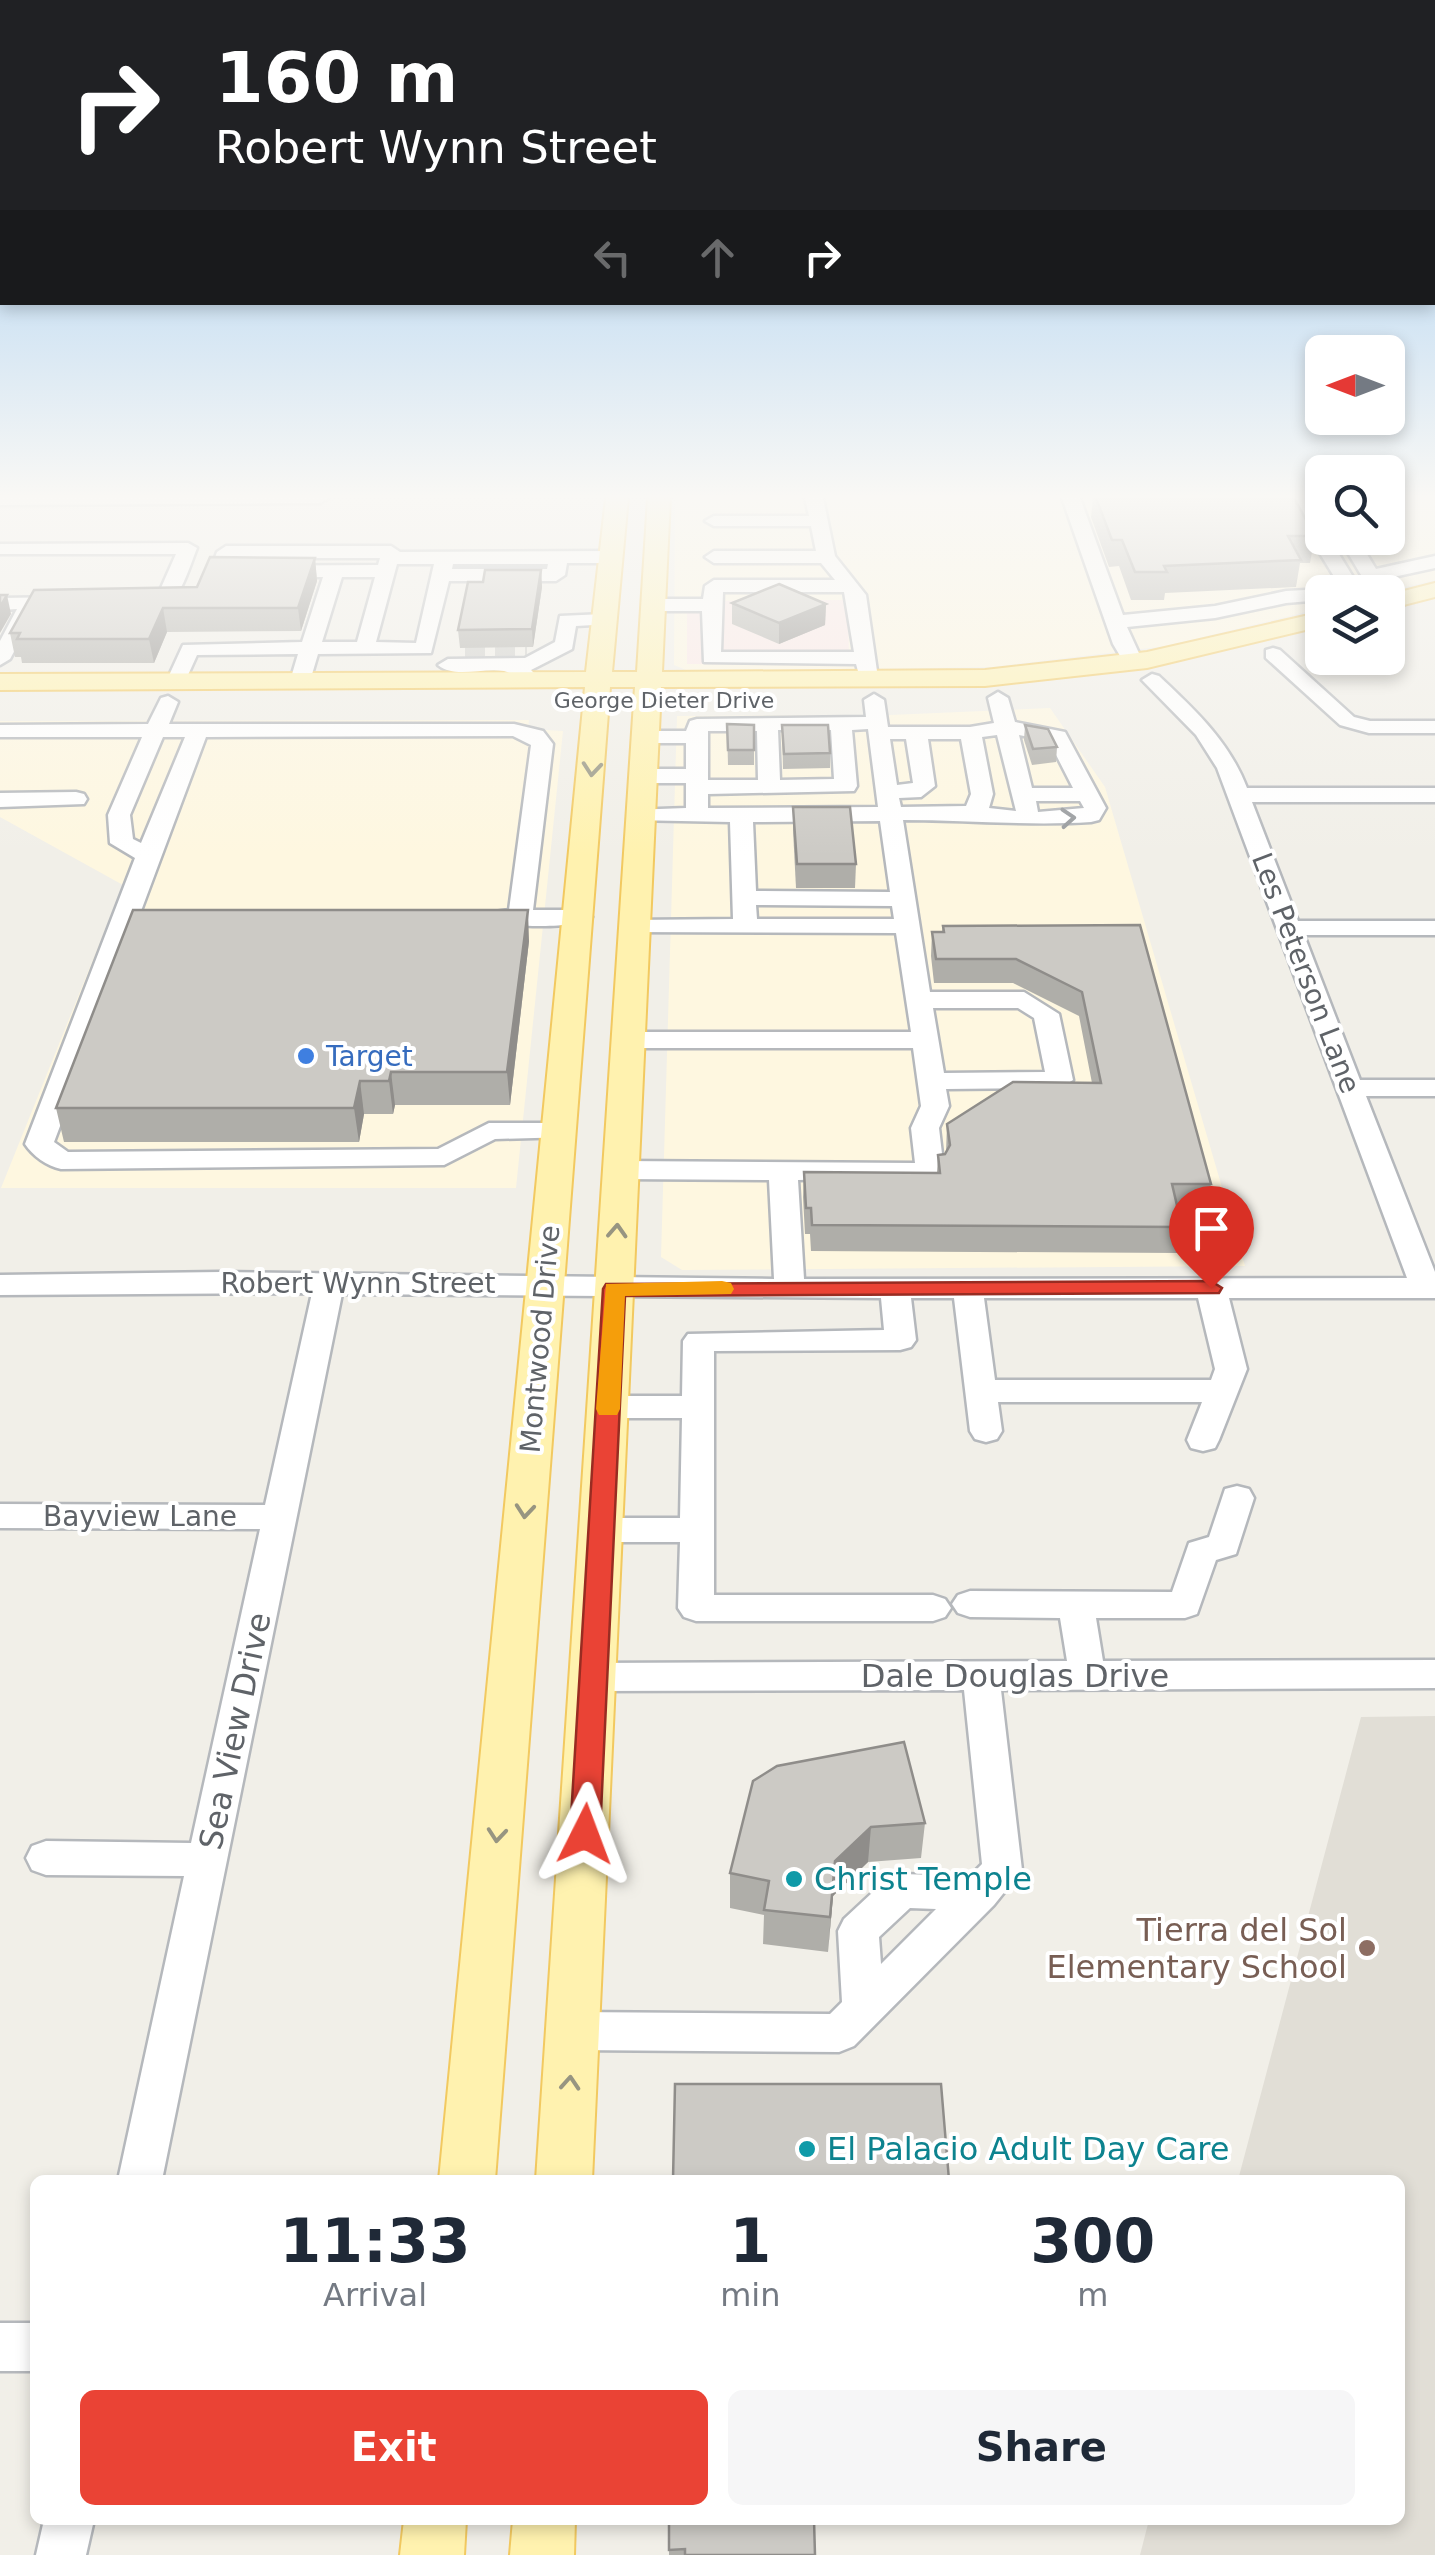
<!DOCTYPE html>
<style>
:root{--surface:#fff;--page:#f6f6f7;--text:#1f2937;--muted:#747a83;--accent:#ea4335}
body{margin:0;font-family:"DejaVu Sans",sans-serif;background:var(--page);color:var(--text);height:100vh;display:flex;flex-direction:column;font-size:38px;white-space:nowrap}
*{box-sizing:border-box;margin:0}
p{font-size:32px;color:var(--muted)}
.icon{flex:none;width:55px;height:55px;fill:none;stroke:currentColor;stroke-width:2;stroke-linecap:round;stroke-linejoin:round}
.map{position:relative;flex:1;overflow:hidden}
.panel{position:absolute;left:30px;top:2175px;width:1375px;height:350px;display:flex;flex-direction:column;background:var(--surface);border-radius:15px;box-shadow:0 5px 15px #0003}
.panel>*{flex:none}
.top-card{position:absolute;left:0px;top:0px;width:1435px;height:305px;box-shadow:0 5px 15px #0003;background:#202124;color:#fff;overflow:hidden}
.needle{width:65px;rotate:270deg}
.fabs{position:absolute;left:1305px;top:335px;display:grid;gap:20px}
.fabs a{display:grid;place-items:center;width:100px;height:100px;border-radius:15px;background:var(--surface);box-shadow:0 5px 15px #0003;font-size:50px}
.pin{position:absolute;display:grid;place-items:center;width:85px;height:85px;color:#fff;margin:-102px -42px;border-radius:50% 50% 50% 0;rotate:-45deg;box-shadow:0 0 10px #0007}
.pin .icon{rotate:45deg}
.me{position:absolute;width:110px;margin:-55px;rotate:3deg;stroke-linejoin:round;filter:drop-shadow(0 0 8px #0008)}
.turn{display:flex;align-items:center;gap:35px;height:210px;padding:0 50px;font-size:45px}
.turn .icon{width:130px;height:130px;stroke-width:2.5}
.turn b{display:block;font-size:70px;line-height:85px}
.lanes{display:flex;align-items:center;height:95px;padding:0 50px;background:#0003;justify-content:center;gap:50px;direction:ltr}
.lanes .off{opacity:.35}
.eta{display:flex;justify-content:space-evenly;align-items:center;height:170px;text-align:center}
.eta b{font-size:60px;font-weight:700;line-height:70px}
.primary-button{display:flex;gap:20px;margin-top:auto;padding:20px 50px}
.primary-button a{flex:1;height:115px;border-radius:15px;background:var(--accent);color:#fff;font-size:40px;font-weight:700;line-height:115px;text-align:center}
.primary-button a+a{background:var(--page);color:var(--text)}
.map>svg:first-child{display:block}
.commercial{fill:#fef7e0}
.education{fill:#e1ded6}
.medical{fill:#fce8e6}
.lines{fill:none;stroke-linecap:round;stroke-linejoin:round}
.minor-tunnel{stroke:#ccccc8;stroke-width:20;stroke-dasharray:20 10;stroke-linecap:butt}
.minor-casing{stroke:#b5b8bc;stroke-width:5}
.major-casing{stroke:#f2c960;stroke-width:4}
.minor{fill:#fff;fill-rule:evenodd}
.major{fill:#fff2af;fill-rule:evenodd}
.wall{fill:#afaea9}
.shaded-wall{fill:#8f8d8a}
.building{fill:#cccac5;stroke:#8f8d8a;stroke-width:2.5}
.oneway{stroke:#979581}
.oneway2{stroke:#979a9d}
.route{fill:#ea4335;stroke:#982c22;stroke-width:2.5}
.slow{fill:#f59e0b}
.shop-dot{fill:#3f7fe0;stroke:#fff;stroke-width:4}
.culture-dot{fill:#0f9aa8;stroke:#fff;stroke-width:4}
.education-dot{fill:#8d6e63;stroke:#fff;stroke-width:4}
.labels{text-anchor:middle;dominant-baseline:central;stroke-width:8;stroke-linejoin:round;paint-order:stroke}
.far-street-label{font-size:22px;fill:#5f6368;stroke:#fff}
.street-label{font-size:28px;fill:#5f6368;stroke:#fff}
.shop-label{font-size:28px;fill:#366cbe;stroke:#fff;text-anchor:start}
.near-street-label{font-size:32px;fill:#5f6368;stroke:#fff}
.near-culture-label{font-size:32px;fill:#0d838f;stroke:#fff;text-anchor:start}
.near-education-label{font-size:32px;fill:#785e54;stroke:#fff;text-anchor:end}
</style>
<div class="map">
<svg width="1435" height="2555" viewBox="0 0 1435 2555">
<rect width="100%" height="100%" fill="#f1efe8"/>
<g class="commercial">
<polygon points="675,498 1322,498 1322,538 1388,538 1388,498 1435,498 1435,580 1384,592 1322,592 1322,608 1166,646 992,667 691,672 674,665"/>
<polygon points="1050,708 1105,787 1245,1266 682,1270 661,1257 677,716 890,715"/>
<polygon points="529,720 528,729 563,731 516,1188 1,1188 123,885 0,817 0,721"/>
</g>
<polygon class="education" points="1435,1716 1435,2555 1140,2555 1149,2520 1400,2520 1400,2180 1238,2180 1361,1717"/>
<polygon class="medical" points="848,600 849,665 687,664 687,601"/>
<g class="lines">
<polyline class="minor-tunnel" points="465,649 527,649"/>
<defs>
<g id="minor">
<polygon points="0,498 329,498 320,503 0,505"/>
<path d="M805 498H823L835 556 866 595 878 678 875 682H861L856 664 704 662 702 611H653L643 605 653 599H703L705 586 714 580H835L821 563H714L705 557 714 551H816L811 526H714L705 521 714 516H809ZM723 592H844L854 652H721Z"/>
<polygon points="1062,498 1080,498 1123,615 1215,606 1286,591 1325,589 1338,583 1286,498 1304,498 1322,528 1322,538 1329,538 1358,585 1348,592 1322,592 1322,600 1286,603 1215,618 1127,627 1143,662 1133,668 1126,666 1113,644"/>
<polygon points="1339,538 1357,538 1376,569 1435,556 1435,568 1384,579 1413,599 1403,605 1388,598 1388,592 1367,585"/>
<path d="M188 543 197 548C186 575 172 633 133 603L143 597H157L176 554H0V544Z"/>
<path d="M226 546H391L400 552 609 551 618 557 609 563H567L565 575 556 581H449L431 653 318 654 310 681 300 687 290 681 298 654 197 655 183 686H169L166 682 183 645 302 642 323 577 212 576 210 572 217 552ZM233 558H380L378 565 230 566ZM397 564H434L416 643 376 642ZM453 564H548L547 569H452ZM342 577H375L357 642H322Z"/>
<polygon points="67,597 74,599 74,607 37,609 10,659 0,665 0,641 17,609 0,610 0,598"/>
<path d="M604 614 611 616V624L576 626 572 649 531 670 537 676 534 680C520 683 516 674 504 671 483 667 455 679 438 665L448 659 525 658 555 642 560 616Z"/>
<polygon points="1273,648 1280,650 1354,717 1370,721 1435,721 1435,733 1369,733 1340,725 1266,658 1266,650"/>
<path d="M1152 674 1159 676C1195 710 1229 741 1247 788H1435V802H1252L1298 921H1435V935H1304L1360 1080H1435V1096H1366L1435 1272V1298H1229L1247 1369 1219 1440 1215 1448 1203 1451 1191 1448 1187 1440 1202 1402H998L1002 1431 997 1439 986 1442 975 1439 970 1431 954 1298H911L916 1340 911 1347 900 1350 714 1351V1595H933L945 1599 951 1608 945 1617 933 1621H696L684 1617 678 1608 680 1542H602L590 1539 585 1530 590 1521 602 1518H680L682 1418H608L597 1415 592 1407 597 1399 608 1396H682L683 1341 688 1334 884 1330 881 1298 342 1294 162 2180H118L184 1876 46 1875 32 1870 26 1858 32 1846 46 1841 191 1843 260 1529 0 1528V1504L265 1505 312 1293 0 1295V1275L221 1272 774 1279 769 1180 621 1179 611 1176 607 1170 611 1164 621 1161 915 1163 911 1128 921 1106 913 1048H627L614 1040 627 1032H911L896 933 624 932 621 927 633 920 733 919 730 822 632 820 629 815 632 810 686 808V783H643L632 776 643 769H686V743H645L634 737 645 731H686L690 721 697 719 866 717 864 700 874 694 884 700 888 727H970L994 723 988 698 998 692 1008 698 1015 722 1065 732 1106 808 1099 820 1091 822C1028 826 966 820 903 820L930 992H1024L1059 1014 1073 1080 1060 1088 946 1089 949 1106 939 1128 944 1171 940 1177 798 1180 804 1279 1407 1278 1217 768 1196 735 1142 680ZM868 729 878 807 708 808V794L854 791 857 786 852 730ZM778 730H831L834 779 780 780ZM708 731H757L758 780H708ZM997 735 1016 811 989 808 993 794 982 737ZM1019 735 1049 741 1073 788H1032ZM890 739H906L913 783 897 785ZM928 739H961L971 794 966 806 901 807 899 798 921 797 935 786ZM1036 801H1080L1084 808 1038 812ZM880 821 890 892 756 891 753 822ZM756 905 892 906 894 919H757ZM933 1008H1018L1034 1018 1045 1072 944 1073ZM984 1298H1198L1215 1369 1211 1380H995Z"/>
<path d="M168 696 178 702 169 724H514L543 731 553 744 533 910H580L592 917C581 929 502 929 491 917L494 912 509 910 531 745 513 736 206 737 141 911 156 913 159 918 156 923 136 925 54 1142 68 1152 438 1149 489 1123H560L574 1131 570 1137 495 1139 444 1165 61 1169C47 1166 33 1156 25 1144L135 858 110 843 108 815 142 737H0V725L148 724 161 698ZM163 737H185L141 843 133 839 130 815Z"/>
<polygon points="76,792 84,794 87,799 84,804 0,807 0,793"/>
<path d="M1237 1486 1249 1489 1254 1498 1236 1554 1216 1560 1197 1614 1185 1618H1096L1103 1661 1435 1660V1688L1001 1690 1022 1870 994 1905 854 2046 839 2052 573 2050 558 2044 552 2031 558 2018 573 2012 830 2014 842 2002 838 1931 844 1919 887 1879 901 1874 970 1876 982 1864 964 1690 594 1691 581 1687 576 1677 581 1667 594 1663 1067 1661 1060 1618 970 1617 958 1613 952 1604 958 1595 970 1591 1172 1592 1189 1543 1209 1537 1225 1489ZM910 1908 936 1909 881 1964 879 1937Z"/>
<rect x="0" y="2323" width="35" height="48"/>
<polygon points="44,2520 94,2520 86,2555 36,2555"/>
</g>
<g id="major">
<polygon points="606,498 628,498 612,672 637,672 648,498 670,498 662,672 985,670 1147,652 1322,612 1322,626 1147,668 985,686 661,687 592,2180 536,2180 635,687 610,687 495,2180 439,2180 585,687 0,690 0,674 586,672"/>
<polygon points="1435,583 1435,597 1388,609 1388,595"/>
<polygon points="404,2520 466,2520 464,2555 400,2555"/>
<polygon points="513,2520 575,2520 574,2555 510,2555"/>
</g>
</defs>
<use href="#minor" class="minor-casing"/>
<use href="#major" class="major-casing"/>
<use href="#minor" class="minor"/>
<use href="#major" class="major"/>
</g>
<g class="wall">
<polygon points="1093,498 1294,498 1315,536 1310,563 1300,563 1296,587 1165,593 1164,600 1131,600 1119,566 1109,567 1091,517"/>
<polygon points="315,558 317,581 301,631 167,632 154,663 22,663 21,657 15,657 10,633"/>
<polygon points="541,570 542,587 533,647 460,648 458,630 483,582"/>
<polygon points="732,603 826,604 825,625 779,644 732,624"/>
<polygon points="727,724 754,725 754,765 728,765"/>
<polygon points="782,725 830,753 830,768 783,769"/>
<polygon points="1025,725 1057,747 1056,762 1032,765 1024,740"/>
<polygon points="793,807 856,864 855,888 796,888 793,830"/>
<polygon points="1140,925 1211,1184 1206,1210 1178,1210 1182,1227 1178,1253 811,1251 810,1234 805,1234 803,1197 804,1172 937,1172 938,1155 946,1153 947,1124 1092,1083 1079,1016 1013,983 934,983 931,956 932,932 942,932 943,926"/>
<polygon points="529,941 510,1105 395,1105 393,1114 364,1114 359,1142 64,1142 56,1108"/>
<polygon points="753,1781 925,1823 921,1858 868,1862 833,1896 828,1952 763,1944 764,1915 730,1908 730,1873"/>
<polygon points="669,2520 815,2555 669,2555"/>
</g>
<g class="shaded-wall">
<polygon points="315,558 317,581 301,631 298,608"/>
<polygon points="541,570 542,587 533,647 532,629"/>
<polygon points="7,595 11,614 0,633 0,607"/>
<polygon points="826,604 825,625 779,644 779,623"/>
<polygon points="163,608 167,632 154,663 149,639"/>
<polygon points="528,910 529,941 510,1105 507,1072"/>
<polygon points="391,1072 395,1105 393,1114 389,1081"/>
<polygon points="360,1081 364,1114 359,1142 354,1108"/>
<polygon points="871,1827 868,1862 833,1896 828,1952 835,1861"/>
</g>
<g class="building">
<polygon points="1096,498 1294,498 1315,536 1288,536 1301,560 1164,566 1167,572 1135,572 1122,540 1112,540"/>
<polygon points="210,557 315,558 298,608 163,608 149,639 17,639 20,633 10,633 34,590 197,587"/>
<polygon points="485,570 541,570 532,629 458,630 468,582 483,582"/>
<polygon points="779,584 826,604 779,623 732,603"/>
<polygon points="0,595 7,595 0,607"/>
<polygon points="727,724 754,725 754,750 728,750"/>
<polygon points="782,725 828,725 830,753 784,754"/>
<polygon points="1025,725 1048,729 1057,747 1033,749"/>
<polygon points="793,807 850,807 856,864 797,864"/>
<polygon points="133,910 528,910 507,1072 391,1072 389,1081 360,1081 354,1108 56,1108"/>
<polygon points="1140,925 1211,1184 1172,1184 1182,1227 812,1225 811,1208 806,1208 804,1172 940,1173 938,1155 945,1154 950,1145 947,1124 1013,1082 1101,1083 1082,992 1016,959 936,959 932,932 944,932 943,926"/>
<polygon points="904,1742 925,1823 871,1827 835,1861 830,1917 764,1910 769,1881 730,1873 753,1781 777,1766"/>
<polygon points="675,2084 941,2084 949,2180 673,2180"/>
<polygon points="669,2520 814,2520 815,2555 685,2555 685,2549 669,2550"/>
</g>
<defs><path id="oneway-chevron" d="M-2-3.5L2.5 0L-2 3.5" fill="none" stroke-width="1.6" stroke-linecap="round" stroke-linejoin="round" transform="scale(2.5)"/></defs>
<g class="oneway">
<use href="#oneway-chevron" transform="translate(592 769) rotate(95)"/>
<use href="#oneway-chevron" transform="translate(617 1231) rotate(-87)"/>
<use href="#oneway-chevron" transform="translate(525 1511) rotate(95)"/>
<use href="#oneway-chevron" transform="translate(497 1835) rotate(95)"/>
<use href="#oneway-chevron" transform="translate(570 2083) rotate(-86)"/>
</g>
<use class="oneway2" href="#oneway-chevron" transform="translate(1068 818) rotate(-4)"/>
<linearGradient id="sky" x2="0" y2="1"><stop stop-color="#8fc3f1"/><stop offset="0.58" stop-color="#f9f8f5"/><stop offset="1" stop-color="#f9f8f5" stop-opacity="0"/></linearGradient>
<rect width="1435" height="856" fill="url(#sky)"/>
<polygon class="route" points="1211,1281 1222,1288 1219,1293 625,1296 600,1834 595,1843 585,1847 575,1843 570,1834 603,1289 606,1284"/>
<polygon class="slow" points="722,1281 731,1283 734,1289 731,1294 625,1296 620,1409 617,1415 599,1415 596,1409 606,1284"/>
<circle class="shop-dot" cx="306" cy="1056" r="10"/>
<g class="culture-dot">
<circle cx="794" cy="1879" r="10"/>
<circle cx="807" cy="2149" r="10"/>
</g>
<circle class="education-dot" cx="1367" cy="1948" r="10"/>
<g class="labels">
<g class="far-street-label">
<text x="664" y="700">George Dieter Drive</text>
</g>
<g class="street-label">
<text transform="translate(1306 973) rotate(69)">Les Peterson Lane</text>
<text x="358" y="1283">Robert Wynn Street</text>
<text transform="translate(540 1339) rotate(-85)">Montwood Drive</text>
<text x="140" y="1516">Bayview Lane</text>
</g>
<g class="shop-label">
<text x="326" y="1056">Target</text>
</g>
<g class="near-street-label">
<text x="1015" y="1676">Dale Douglas Drive</text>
<text transform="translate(235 1731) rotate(-78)">Sea View Drive</text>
</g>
<g class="near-culture-label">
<text x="814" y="1879">Christ Temple</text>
<text x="827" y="2149">El Palacio Adult Day Care</text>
</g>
<g class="near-education-label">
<text x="1347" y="1930">Tierra del Sol<tspan x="1347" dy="37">Elementary School</tspan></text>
</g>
</g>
</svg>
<div class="fabs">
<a><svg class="needle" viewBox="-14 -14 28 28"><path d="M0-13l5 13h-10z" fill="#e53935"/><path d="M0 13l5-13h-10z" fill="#747a83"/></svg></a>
<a><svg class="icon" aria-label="search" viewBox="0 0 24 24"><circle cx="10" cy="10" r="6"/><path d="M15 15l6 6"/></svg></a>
<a><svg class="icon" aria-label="layers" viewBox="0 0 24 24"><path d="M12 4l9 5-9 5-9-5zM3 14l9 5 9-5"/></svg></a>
</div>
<div class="pin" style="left:1211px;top:1288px;background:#d93025"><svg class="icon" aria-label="arrive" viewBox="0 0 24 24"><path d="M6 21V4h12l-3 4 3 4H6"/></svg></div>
<svg class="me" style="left:585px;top:1834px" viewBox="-20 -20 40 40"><path d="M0-17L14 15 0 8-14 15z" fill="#ea4335" stroke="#fff" stroke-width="4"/></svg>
<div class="top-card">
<div class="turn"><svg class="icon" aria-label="right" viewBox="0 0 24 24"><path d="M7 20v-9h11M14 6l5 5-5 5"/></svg><div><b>160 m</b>Robert Wynn Street</div></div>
<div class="lanes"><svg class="icon off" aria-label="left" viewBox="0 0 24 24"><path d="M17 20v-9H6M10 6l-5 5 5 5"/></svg><svg class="icon off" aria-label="ahead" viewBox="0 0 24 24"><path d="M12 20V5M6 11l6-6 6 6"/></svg><svg class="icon" aria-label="right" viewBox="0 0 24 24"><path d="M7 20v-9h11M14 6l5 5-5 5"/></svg></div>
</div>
<section class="panel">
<div class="eta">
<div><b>11:33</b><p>Arrival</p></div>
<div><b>1</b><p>min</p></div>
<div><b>300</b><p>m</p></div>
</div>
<div class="primary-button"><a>Exit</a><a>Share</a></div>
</section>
</div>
